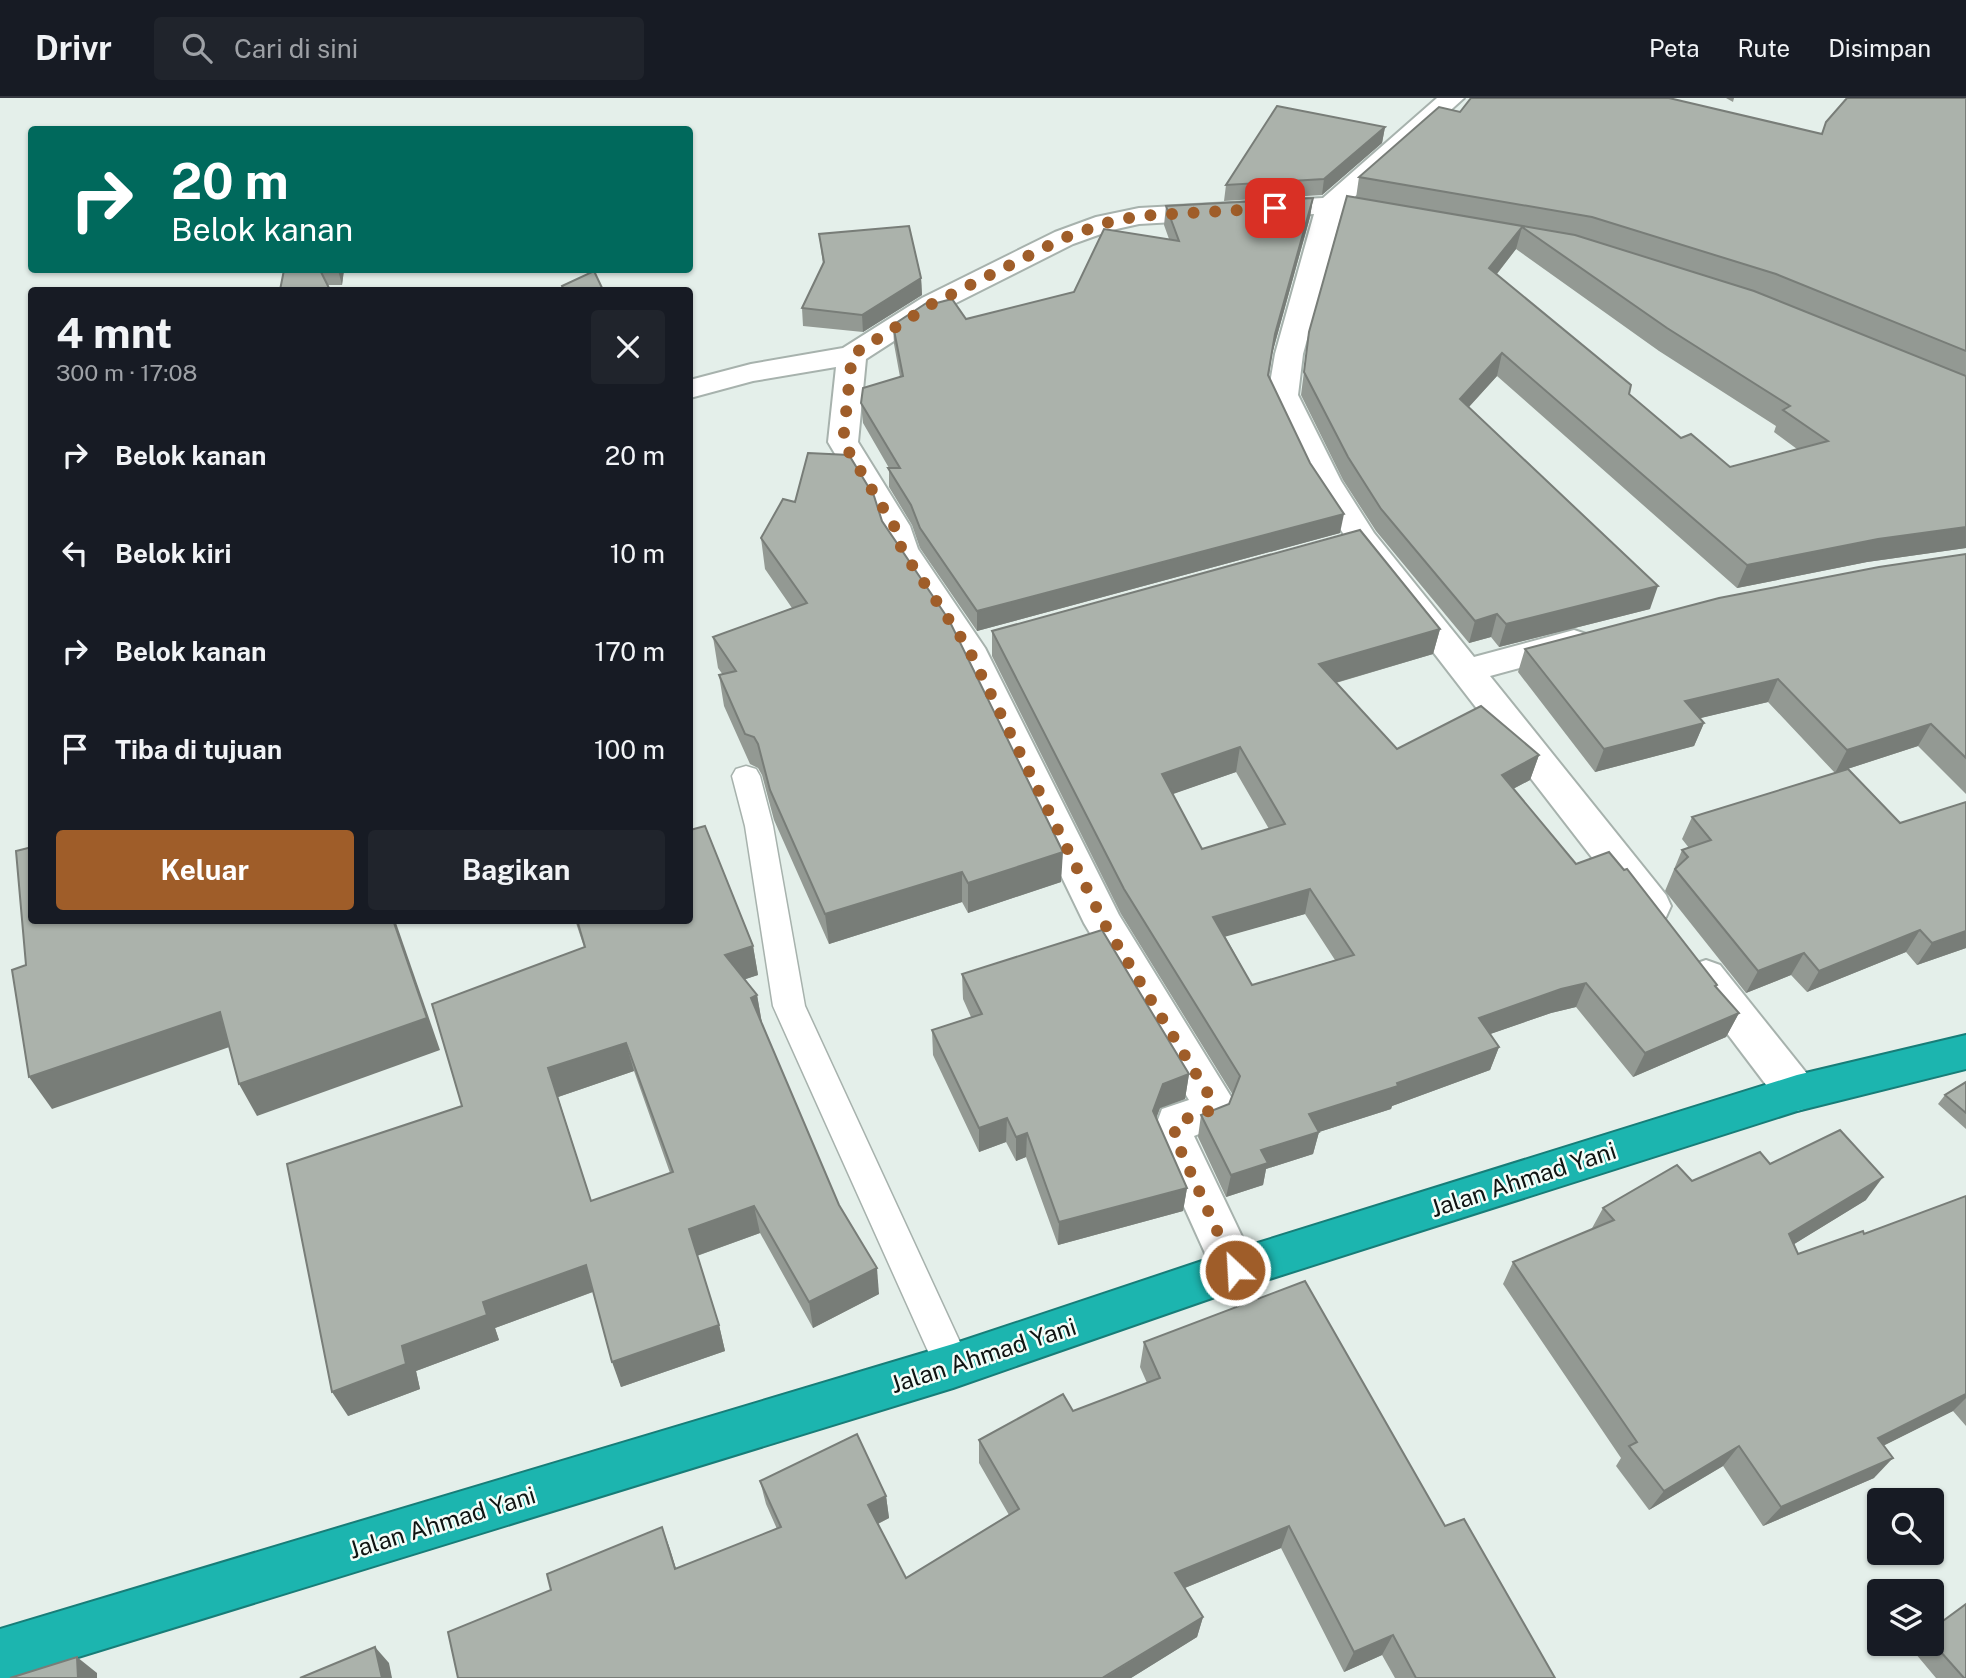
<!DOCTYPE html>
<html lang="id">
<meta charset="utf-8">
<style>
:root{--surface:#171b24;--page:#20242c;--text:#f1f3f6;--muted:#9ea1a6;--line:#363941;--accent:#9f5d29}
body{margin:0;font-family:"Public Sans",sans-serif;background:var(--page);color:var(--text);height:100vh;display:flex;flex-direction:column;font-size:26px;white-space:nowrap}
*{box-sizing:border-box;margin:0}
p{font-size:23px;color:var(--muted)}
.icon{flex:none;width:38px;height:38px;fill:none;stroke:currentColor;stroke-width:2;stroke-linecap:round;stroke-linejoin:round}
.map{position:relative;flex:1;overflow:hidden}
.side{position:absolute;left:28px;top:189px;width:665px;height:637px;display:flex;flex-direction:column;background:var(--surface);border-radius:7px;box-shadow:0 2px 5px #0004}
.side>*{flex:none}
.guide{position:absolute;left:28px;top:28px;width:665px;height:147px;border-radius:7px;box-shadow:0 2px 5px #0004;background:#00695c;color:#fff;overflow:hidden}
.controls{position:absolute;left:1867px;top:1390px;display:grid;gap:14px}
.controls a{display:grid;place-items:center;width:77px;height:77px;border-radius:7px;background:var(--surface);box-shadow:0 2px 5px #0004;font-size:35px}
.pin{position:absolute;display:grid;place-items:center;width:60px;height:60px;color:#fff;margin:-30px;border-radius:14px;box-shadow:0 4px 10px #0006}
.me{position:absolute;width:77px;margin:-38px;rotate:335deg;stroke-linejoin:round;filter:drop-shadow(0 0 5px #0008)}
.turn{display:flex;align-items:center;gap:24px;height:147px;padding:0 28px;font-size:32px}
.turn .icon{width:91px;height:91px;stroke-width:2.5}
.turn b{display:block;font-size:49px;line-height:60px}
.round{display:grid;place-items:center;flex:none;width:74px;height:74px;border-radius:7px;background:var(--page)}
.summary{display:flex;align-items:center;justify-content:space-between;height:119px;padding:0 28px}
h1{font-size:42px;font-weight:700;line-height:52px}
.cta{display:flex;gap:14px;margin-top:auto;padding:14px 28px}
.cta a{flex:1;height:80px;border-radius:7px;background:var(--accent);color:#fff;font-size:28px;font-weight:700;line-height:80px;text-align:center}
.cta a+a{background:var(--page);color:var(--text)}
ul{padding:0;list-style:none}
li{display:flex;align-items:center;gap:21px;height:98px;padding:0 28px}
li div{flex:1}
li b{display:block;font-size:26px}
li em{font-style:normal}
header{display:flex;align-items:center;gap:42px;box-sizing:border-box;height:98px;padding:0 35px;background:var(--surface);border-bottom:2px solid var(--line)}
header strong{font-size:33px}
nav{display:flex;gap:38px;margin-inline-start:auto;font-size:24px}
.search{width:490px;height:63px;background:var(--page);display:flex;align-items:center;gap:18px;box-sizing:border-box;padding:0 24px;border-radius:7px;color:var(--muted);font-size:26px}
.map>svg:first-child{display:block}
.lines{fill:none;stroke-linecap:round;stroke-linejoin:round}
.lane-casing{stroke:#a7b2ad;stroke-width:3}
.street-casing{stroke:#a7b2ad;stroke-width:4}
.highway-casing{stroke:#187d78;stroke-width:4}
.lane{fill:#fff;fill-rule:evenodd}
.street{fill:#fff;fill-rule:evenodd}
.highway{fill:#1cb5af;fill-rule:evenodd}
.wall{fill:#939993;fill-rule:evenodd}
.shaded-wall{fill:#787d78}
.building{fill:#abb2ab;stroke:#787d78;stroke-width:2;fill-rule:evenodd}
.route{stroke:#9f5d29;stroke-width:12;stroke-dasharray:0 21.6}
.labels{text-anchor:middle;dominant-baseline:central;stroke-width:5;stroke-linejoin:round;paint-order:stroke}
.near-street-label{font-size:24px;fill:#101412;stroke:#f2fdf8}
</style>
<header>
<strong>Drivr</strong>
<div class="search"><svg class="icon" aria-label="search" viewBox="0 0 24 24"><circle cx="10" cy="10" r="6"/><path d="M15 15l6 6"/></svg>Cari di sini</div>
<nav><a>Peta</a><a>Rute</a><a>Disimpan</a></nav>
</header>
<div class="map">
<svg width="1966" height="1580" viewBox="0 0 1966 1580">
<rect width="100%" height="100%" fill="#e4efea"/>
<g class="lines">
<defs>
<polygon id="lane" points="746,668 756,671 760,678 773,728 805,908 971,1268 966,1280 953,1285 940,1280 773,908 745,728 732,678 736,671"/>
<g id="street">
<polygon points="1437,0 1464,0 1351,102 1403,111 1407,117 1403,123 1394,125 1341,117 1303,256 1298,297 1341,383 1374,435 1474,559 1574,532 1586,536 1591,544 1586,552 1490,578 1666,797 1671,808 1666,819 1652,823 1638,819 1352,449 1309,383 1268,297 1275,256 1314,116 1139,126 1112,132 1073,146 942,212 866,261 858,344 910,428 918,451 985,550 1119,817 1233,1002 1224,1026 1194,1038 1258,1172 1251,1186 1235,1192 1219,1186 1152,1038 1162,1011 1189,1002 1084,825 952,552 886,452 878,428 828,344 836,269 753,283 690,300 690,282 751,266 843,250 922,200 1055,134 1096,119 1139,110 1323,100"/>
<polygon points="1706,862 1720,867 1812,982 1818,995 1812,1008 1797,1013 1782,1008 1692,889 1686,878 1692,867"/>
</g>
<polygon id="highway" points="1966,937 1966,971 1797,1013 1235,1192 953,1290 10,1580 0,1580 0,1531 953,1246 1235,1152 1797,977"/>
</defs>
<use href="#lane" class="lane-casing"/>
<use href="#street" class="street-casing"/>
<use href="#highway" class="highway-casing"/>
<use href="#lane" class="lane"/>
<use href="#street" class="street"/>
<use href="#highway" class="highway"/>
</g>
<g class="wall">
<polygon points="1726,0 1734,0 1733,4"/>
<path d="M1966 0V450L1867 464 1737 490 1497 278 1469 309 1650 511 1499 549 1491 539 1469 545 1376 433 1343 382 1301 297 1309 234 1356 100 1359 79 1460 14 1822 36ZM1516 151 1659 253 1776 328 1774 334 1797 351 1730 369 1681 340 1629 296 1497 176Z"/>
<polygon points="1385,29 1382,45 1322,97 1224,103 1226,87"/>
<polygon points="1313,100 1310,119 1272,256 1269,278 1340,435 977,533 920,450 912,427 889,389 889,370 863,325 861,305 900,279 894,246 893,227 929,207 966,221 1074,194 1169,141 1164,127 1166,108"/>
<polygon points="819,136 921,180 922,197 863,234 803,228 802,210 823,166"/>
<polygon points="284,172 344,172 342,187 327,187"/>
<polygon points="882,423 1061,784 968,815 962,804 829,846 774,722 762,677 758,670 750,666 724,608 719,577 723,577 718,570 713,539 792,510 765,471 761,440"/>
<polygon points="1966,456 1966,696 1918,648 1835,675 1768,604 1700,620 1704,625 1694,648 1595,674 1518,574 1525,551"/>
<path d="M1440 531 1433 556 1336 585 1397 651 1539 657 1530 682 1513 691 1576 766 1716 889 1739 915 1726 939 1633 979 1576 909 1551 915 1490 936 1499 949 1490 972 1392 1008 1391 1011 1319 1034 1313 1056 1266 1071 1263 1087 1226 1099 1198 1039 1201 1017 1229 1006 1233 997 1121 816 992 558V533ZM1236 674 1269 731 1202 751 1172 696ZM1305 816 1335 862 1252 887 1225 838Z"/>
<polygon points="1966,704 1966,850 1917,867 1906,854 1807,894 1791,877 1746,895 1665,793 1682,752 1689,750 1682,741 1692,719 1900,725"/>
<path d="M575 822H690L753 848 758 877 745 881 757 897 762 925 839 1107 879 1196 813 1230 760 1135 697 1158 719 1227 725 1253 621 1289 593 1194 495 1230 499 1242 416 1273 420 1291 348 1318 462 1008 584 849ZM634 973 670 1075 591 1103 558 999Z"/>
<polygon points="962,876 1189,976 1185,1001 1160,1010 1156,1020 1187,1090 1183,1113 1058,1147 1026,1059 1016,1063 1006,1044 979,1054 933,957 932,932 971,919 963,901"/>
<polygon points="1966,984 1966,1031 1938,1006 1945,997"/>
<polygon points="1770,1066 1866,1102 1794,1146 1798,1156 1864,1136 1966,1098 1966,1328 1953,1313 1884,1347 1874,1380 1763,1428 1723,1368 1649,1412 1616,1368 1621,1360 1503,1186 1513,1164 1591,1132 1603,1110 1692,1083"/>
<polygon points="1144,1244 1445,1428 1555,1580 1395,1580 1382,1557 1344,1574 1281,1450 1185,1490 1203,1519 1197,1539 1131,1580 458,1580 551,1492 662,1429 676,1471 777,1431 766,1406 760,1383 886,1398 889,1420 878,1426 906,1480 1009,1417 979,1365 979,1342 1073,1313 1147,1285 1140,1269"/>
<polygon points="1932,1531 1966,1580 1936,1580 1910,1549 1914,1545 1932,1545"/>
</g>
<g class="shaded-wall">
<polygon points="1385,29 1382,45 1322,97 1324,81"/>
<polygon points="1313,100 1310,119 1272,256 1265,297 1275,236"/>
<polygon points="1522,129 1516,151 1484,192 1489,170"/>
<polygon points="338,172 344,172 342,187"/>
<polygon points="921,180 922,197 863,234 862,217"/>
<polygon points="1502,255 1497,278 1455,324 1460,301"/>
<polygon points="1344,416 1340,435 977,533 977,513"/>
<polygon points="1966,429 1966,450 1867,464 1737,490 1747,467 1878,441"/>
<polygon points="1658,488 1650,511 1499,549 1506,526"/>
<polygon points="1497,516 1491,539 1469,545 1475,523"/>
<polygon points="1440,531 1433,556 1314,591 1319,566"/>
<polygon points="1778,581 1768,604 1676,626 1685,603"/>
<polygon points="1704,625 1694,648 1595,674 1604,651"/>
<polygon points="1931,626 1918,648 1835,675 1847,652"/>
<polygon points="1240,649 1236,674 1159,701 1162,676"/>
<polygon points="1539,657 1530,682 1494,701 1502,677"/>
<polygon points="1063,754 1061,784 968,815 968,785"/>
<polygon points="962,774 962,804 829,846 825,816"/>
<polygon points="1310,791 1305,816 1210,843 1213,819"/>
<polygon points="393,822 395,822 440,952 257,1018 239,986"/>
<polygon points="1920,832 1906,854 1807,894 1819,873"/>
<polygon points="1966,833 1966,850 1917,867 1932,845"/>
<polygon points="753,848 758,877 731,886 725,857"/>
<polygon points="1804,855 1791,877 1746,895 1758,873"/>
<polygon points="1586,885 1576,909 1551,915 1470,943 1479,920 1561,891"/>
<polygon points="757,897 762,926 751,900"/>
<polygon points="220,914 238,946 52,1011 29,979"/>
<polygon points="1739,915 1726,939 1633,979 1645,955"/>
<polygon points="626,945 634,973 558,999 548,970"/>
<polygon points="1499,949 1490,972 1392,1008 1391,1011 1319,1034 1313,1056 1266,1071 1263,1087 1226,1099 1231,1077 1261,1052 1309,1016"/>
<polygon points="1189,976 1185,1001 1160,1010 1150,1037 1153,1013 1163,986"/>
<polygon points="1007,1020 1006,1044 979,1054 979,1030"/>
<polygon points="1027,1035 1026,1059 1016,1063 1016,1039"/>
<polygon points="1883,1079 1866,1102 1773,1159 1789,1136"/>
<polygon points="1187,1090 1183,1113 1058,1147 1059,1124"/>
<polygon points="754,1108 760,1135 696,1158 689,1131"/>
<polygon points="586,1167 595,1193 495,1230 499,1242 416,1273 420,1291 348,1318 332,1294 402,1248 483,1204"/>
<polygon points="877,1170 879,1196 813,1230 809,1204"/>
<polygon points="719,1227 725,1253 621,1289 612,1264"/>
<polygon points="1966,1296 1966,1300 1953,1313 1859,1360 1878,1340"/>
<polygon points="1739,1348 1723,1368 1649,1412 1664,1393"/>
<polygon points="1893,1360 1874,1380 1763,1428 1781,1409"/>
<polygon points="886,1398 889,1420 871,1429 868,1407"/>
<polygon points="1289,1428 1281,1450 1170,1496 1175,1475"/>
<polygon points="662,1429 670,1451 683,1493 675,1471"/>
<polygon points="1203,1519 1197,1539 1131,1580 1104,1580"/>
<polygon points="1393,1537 1382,1557 1344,1574 1354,1554"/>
<polygon points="375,1549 389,1565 392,1580 382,1580"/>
<polygon points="77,1559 97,1575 97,1580 78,1580"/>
</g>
<g class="building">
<polygon points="1471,0 1669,0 1822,36 1826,24 1847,0 1966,0 1966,253 1776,176 1592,119 1359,79 1439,9 1460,14"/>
<polygon points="1277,8 1385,29 1324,81 1226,87"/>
<path d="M1347 98 1575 137 1754 193 1966 278V429L1878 441 1747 467 1502 255 1460 301 1658 488 1506 526 1497 516 1475 523 1381 411 1348 359 1304 274 1309 234ZM1522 129 1667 230 1790 308 1783 312 1828 343 1730 369 1691 336 1681 340 1629 296 1631 287 1489 170Z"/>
<polygon points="1313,100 1275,236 1268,277 1310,365 1344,416 977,513 920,430 911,407 888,370 900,370 861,305 863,290 903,278 893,227 928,204 929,207 952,201 966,221 1074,194 1104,131 1179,143 1166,108"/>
<polygon points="909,128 921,180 862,217 802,210 824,164 819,136"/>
<polygon points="284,172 320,172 330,192 280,192"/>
<polygon points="594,173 603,192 564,192 562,188"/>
<polygon points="808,355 849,357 874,398 882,423 949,522 1063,754 968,785 962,774 825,816 770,692 758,646 754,639 745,636 719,577 736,573 713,539 807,505 761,440 783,401 795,404"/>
<path d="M1360 432 1440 531 1319 566 1397 651 1481 608 1539 657 1502 677 1576 766 1609 754 1624 772 1627 771 1717 887 1715 888 1739 915 1645 955 1586 885 1561 891 1479 920 1499 949 1397 985 1398 988 1309 1016 1319 1034 1261 1052 1268 1065 1231 1077 1201 1017 1229 1006 1240 978 1124 791 992 533ZM1240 649 1285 726 1202 751 1162 676ZM1310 791 1354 857 1252 887 1213 819Z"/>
<polygon points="1966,456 1966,660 1931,626 1847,652 1778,581 1685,603 1704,625 1604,651 1525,551 1719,500 1879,469"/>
<polygon points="1848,671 1900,725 1966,704 1966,833 1932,845 1920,832 1819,873 1804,855 1758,873 1675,771 1688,759 1682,752 1711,742 1692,719"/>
<path d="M705 728 753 848 725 857 757 897 751 900 839 1107 877 1170 809 1204 754 1108 689 1131 719 1227 612 1264 586 1167 483 1204 487 1217 402 1248 406 1266 332 1294 287 1066 462 1008 432 906 585 849 577 822H690V732ZM626 945 673 1074 591 1103 548 970Z"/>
<polygon points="32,749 32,822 393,822 427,920 239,986 220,914 29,979 12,872 26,867 16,753"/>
<polygon points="1102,832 1189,976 1163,986 1153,1013 1187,1090 1059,1124 1027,1035 1016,1039 1007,1020 979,1030 932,932 982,916 962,876"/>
<polygon points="1966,984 1966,1015 1945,997"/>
<polygon points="1840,1032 1883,1079 1789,1136 1798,1156 1863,1133 1864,1136 1966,1098 1966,1296 1878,1340 1893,1360 1781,1409 1739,1348 1664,1393 1629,1348 1637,1344 1513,1164 1614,1122 1603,1110 1677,1067 1692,1083 1760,1054 1770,1066"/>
<polygon points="1305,1183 1445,1428 1464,1421 1555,1580 1416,1580 1393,1537 1354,1554 1289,1428 1175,1475 1203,1519 1104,1579 1105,1580 458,1580 448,1534 551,1492 547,1476 662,1429 675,1471 781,1429 760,1383 857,1336 886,1398 868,1407 906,1480 1019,1411 979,1342 1063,1296 1073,1313 1160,1280 1144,1244"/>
<polygon points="1966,1506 1966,1580 1964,1580 1932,1544 1932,1531"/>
<polygon points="375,1549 382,1580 300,1580"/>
<polygon points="77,1559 78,1580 10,1580"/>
</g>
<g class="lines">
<polyline class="route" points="1235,1172 1174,1038 1177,1024 1209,1013 1212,1002 1104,825 968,550 902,452 894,428 843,344 852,257 932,206 1064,140 1105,125 1139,118 1275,110"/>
</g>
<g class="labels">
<g class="near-street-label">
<text transform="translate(1523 1081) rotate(-18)">Jalan Ahmad Yani</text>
<text transform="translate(983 1257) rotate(-18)">Jalan Ahmad Yani</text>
<text transform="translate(442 1424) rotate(-17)">Jalan Ahmad Yani</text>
</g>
</g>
</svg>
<div class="controls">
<a><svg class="icon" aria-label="search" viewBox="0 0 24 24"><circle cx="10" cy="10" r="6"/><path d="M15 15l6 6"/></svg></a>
<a><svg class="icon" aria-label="layers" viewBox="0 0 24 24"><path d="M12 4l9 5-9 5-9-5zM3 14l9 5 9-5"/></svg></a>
</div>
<div class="pin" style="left:1275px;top:110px;background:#d93025"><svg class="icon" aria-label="arrive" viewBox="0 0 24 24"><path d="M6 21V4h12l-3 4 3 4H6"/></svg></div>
<svg class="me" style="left:1235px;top:1172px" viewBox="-20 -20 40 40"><circle r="17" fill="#9f5d29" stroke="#fff" stroke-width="3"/><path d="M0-11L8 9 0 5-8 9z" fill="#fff"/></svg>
<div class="guide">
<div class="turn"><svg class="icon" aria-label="right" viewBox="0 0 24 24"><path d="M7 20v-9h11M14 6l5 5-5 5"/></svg><div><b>20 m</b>Belok kanan</div></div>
</div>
<section class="side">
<div class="summary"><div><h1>4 mnt</h1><p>300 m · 17:08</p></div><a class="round"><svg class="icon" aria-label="close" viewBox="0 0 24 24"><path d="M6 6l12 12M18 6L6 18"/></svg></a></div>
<ul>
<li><svg class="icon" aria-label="right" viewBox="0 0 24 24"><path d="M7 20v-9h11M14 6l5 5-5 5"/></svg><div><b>Belok kanan</b></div><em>20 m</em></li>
<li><svg class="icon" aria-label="left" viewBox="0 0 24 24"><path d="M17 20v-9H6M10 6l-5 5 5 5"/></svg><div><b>Belok kiri</b></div><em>10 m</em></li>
<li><svg class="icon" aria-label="right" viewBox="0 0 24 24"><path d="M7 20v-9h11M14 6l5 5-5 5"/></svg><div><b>Belok kanan</b></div><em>170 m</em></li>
<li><svg class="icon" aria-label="arrive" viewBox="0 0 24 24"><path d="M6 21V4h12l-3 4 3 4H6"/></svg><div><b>Tiba di tujuan</b></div><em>100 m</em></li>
</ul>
<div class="cta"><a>Keluar</a><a>Bagikan</a></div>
</section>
</div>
